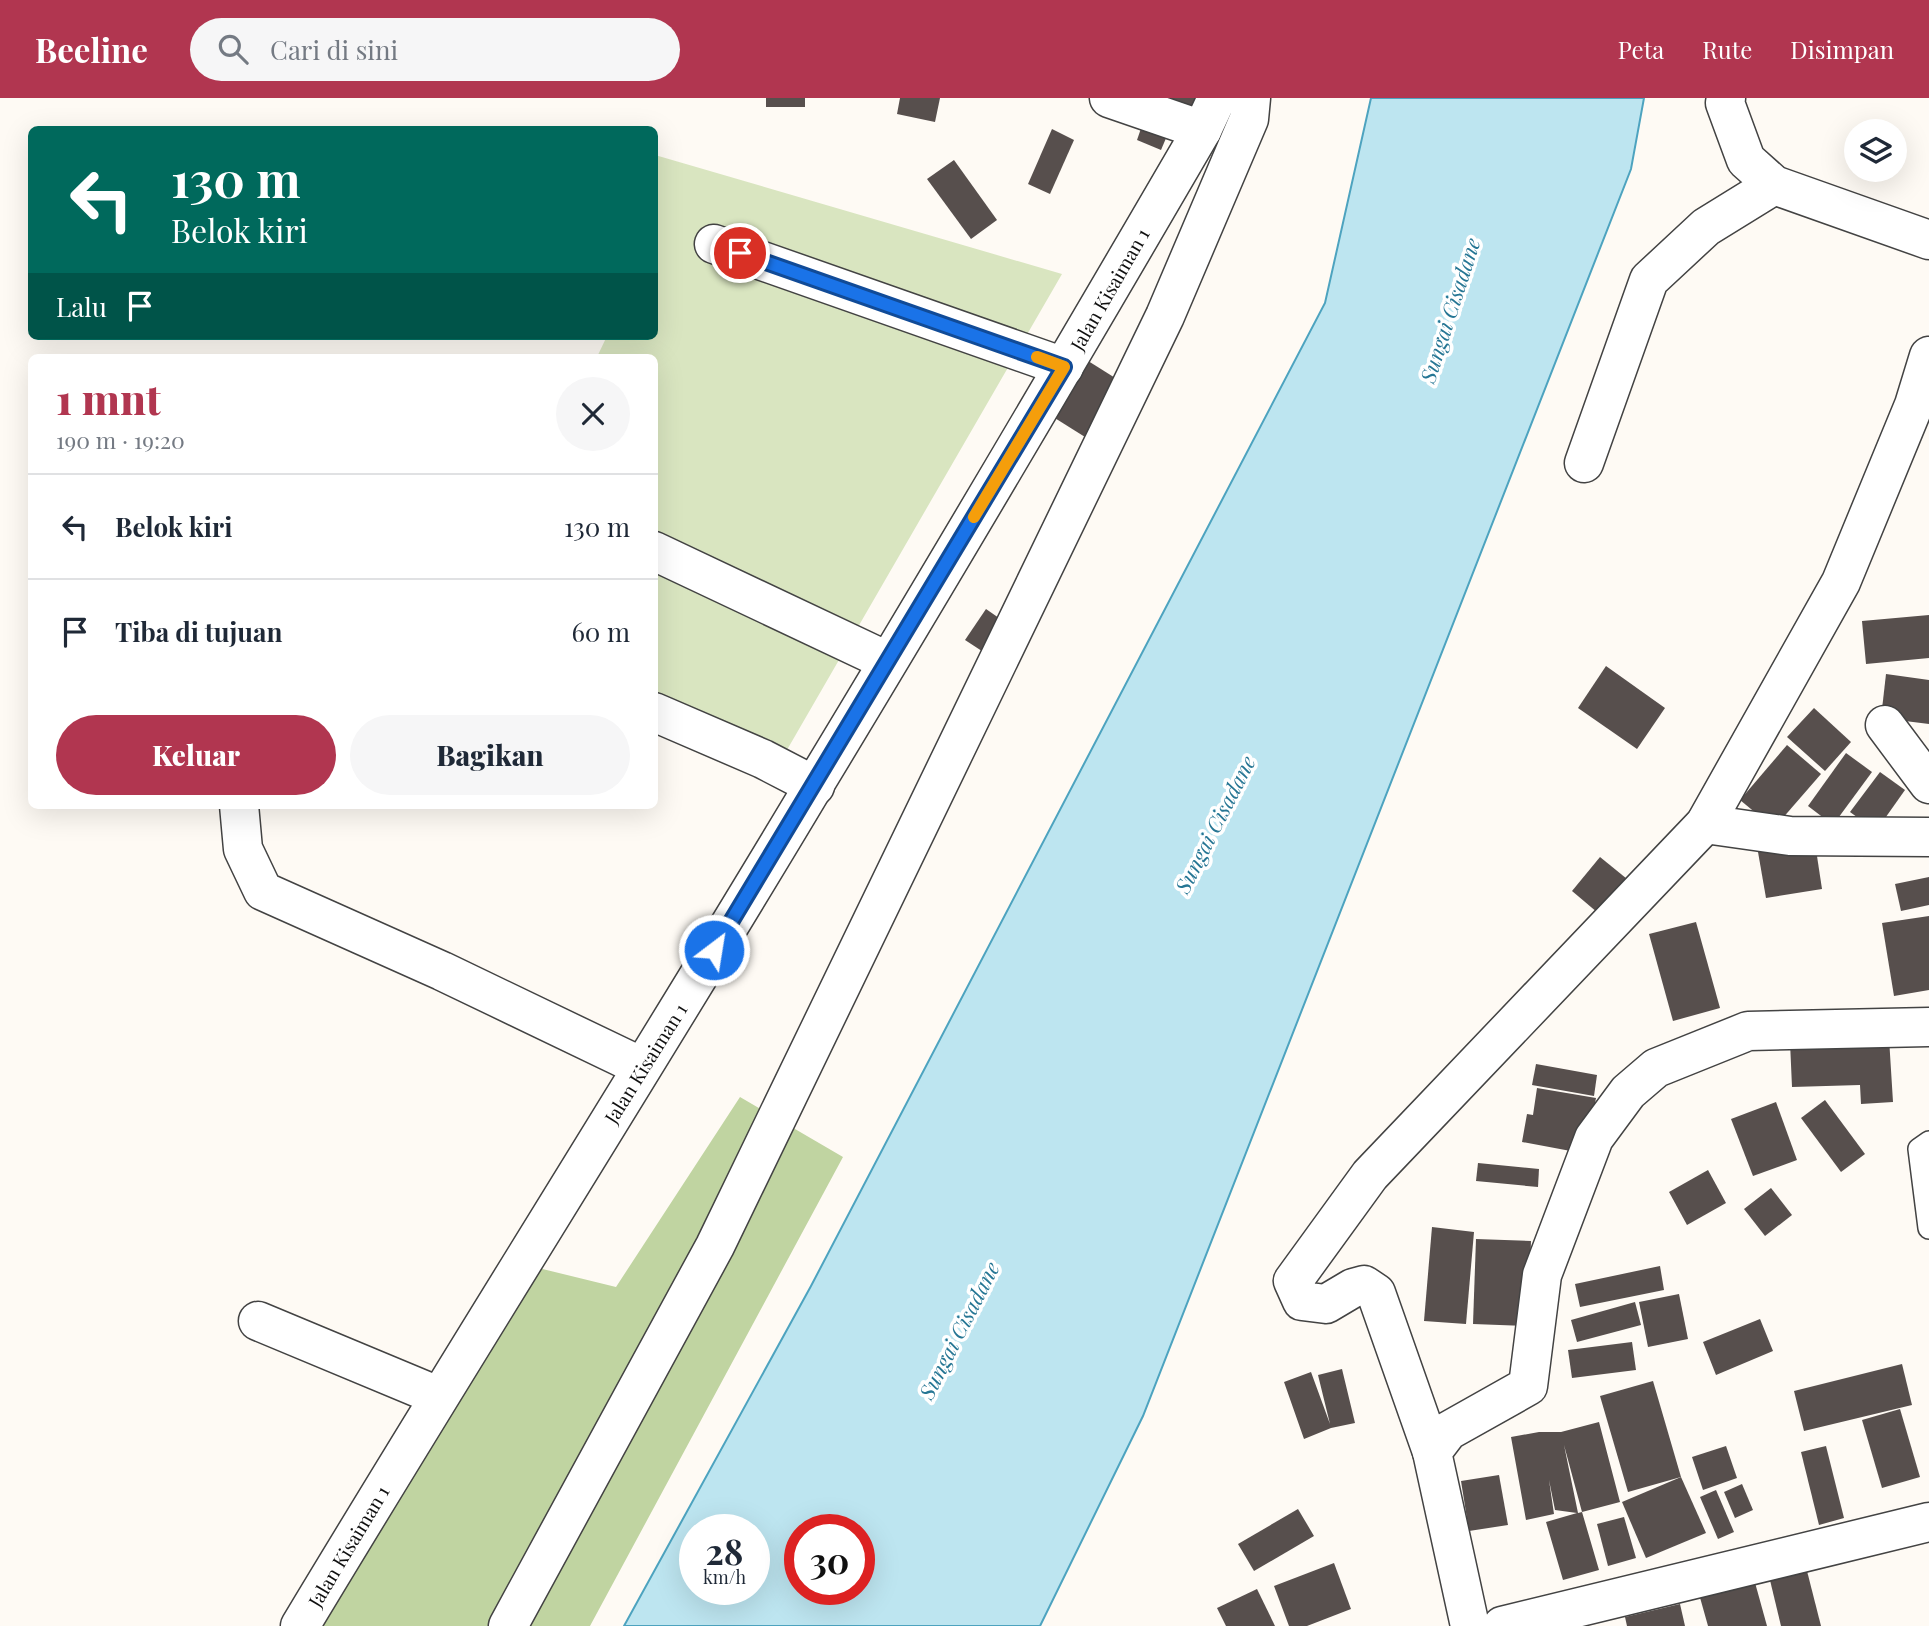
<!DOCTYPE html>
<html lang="id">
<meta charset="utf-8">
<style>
:root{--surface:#fff;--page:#f6f6f7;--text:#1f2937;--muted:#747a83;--line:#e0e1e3;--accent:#b13650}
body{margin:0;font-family:"Playfair Display",serif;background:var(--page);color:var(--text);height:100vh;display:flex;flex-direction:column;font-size:26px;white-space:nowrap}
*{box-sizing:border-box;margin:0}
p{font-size:23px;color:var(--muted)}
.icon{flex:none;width:38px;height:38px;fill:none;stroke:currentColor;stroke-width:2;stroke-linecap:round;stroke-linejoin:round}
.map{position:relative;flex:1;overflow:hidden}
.sheet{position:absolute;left:28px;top:256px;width:630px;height:455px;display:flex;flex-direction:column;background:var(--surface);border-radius:10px;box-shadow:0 7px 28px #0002}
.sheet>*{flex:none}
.top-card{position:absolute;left:28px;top:28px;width:630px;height:214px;border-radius:10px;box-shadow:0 7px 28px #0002;background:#00695c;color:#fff;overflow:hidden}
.fabs{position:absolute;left:1844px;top:21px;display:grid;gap:14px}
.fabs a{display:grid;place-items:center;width:63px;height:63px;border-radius:50%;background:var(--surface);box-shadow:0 7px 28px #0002;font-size:35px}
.speed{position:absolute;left:679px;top:1416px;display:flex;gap:14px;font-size:35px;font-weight:700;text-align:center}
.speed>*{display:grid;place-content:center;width:91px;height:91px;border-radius:50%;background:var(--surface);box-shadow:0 7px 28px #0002;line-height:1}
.speed small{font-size:18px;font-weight:400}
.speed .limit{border:10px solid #d22;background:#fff;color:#111}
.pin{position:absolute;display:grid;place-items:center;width:60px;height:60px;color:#fff;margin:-30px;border:4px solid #fff;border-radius:50%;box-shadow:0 2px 7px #0007}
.me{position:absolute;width:77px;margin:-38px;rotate:31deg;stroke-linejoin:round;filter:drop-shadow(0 0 5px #0008)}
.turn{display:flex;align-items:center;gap:24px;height:147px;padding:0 28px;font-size:32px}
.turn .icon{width:91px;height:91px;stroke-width:2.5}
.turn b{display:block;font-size:49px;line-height:60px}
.then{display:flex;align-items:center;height:66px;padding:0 28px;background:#0003;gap:14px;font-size:26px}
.round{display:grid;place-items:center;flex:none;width:74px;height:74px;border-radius:37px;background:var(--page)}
.overview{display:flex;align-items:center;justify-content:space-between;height:119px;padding:0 28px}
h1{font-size:42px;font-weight:800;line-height:52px;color:var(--accent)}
.button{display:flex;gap:14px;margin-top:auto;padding:14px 28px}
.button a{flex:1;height:80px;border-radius:42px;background:var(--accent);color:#fff;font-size:28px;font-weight:800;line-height:80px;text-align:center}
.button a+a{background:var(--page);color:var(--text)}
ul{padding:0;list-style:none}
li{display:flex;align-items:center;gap:21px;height:105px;padding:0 28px;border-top:2px solid var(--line)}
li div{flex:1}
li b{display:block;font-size:26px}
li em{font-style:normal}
header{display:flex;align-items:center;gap:42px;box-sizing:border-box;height:98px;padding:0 35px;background:var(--accent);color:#fff}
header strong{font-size:33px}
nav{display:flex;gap:38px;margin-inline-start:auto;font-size:24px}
.search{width:490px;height:63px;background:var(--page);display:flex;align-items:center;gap:18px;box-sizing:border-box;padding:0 24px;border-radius:38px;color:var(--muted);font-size:26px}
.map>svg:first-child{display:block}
.green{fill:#d9e5c0}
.forest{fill:#c0d4a1}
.water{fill:#bde5f0;stroke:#4da3bf;stroke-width:2;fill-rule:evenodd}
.building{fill:#574f4d;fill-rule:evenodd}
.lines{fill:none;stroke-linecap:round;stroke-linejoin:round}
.service-casing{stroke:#434343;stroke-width:24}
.minor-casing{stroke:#434343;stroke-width:41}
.service{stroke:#fff;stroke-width:21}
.minor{stroke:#fff;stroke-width:38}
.route-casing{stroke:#114b97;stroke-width:18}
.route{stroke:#1a73e8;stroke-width:12}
.slow{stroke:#f59e0b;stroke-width:12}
.labels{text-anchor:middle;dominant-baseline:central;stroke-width:7;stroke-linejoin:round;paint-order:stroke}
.street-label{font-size:19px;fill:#101010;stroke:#fff}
.water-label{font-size:21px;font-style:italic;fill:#267694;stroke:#fff}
</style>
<header>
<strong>Beeline</strong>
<div class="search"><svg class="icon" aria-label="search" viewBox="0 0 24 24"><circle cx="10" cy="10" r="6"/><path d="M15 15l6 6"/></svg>Cari di sini</div>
<nav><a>Peta</a><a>Rute</a><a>Disimpan</a></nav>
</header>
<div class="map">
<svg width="1929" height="1528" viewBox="0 0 1929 1528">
<rect width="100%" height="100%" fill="#fefaf4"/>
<polygon class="green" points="655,57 1062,176 780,664 655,593 654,259 597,259 607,238 654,238"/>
<polygon class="forest" points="740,999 843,1059 590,1528 298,1528 514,1164 616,1189"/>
<path class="water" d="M1371 0H1644L1631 71 1143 1318 1040 1528H624L811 1188 1325 205ZM695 1432H754V1491H695ZM800 1432H859V1491H800Z"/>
<g class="building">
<rect x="766" y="0" width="39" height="9"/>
<polygon points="900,0 940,0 935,24 897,16"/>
<polygon points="1163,0 1203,0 1194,16"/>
<polygon points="1146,16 1172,26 1161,52 1137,42"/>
<polygon points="1052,31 1074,42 1050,96 1028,86"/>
<polygon points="954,62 997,122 971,141 927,81"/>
<polygon points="1085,261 1120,283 1085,339 1050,317"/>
<polygon points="986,511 1009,527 988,557 965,542"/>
<polygon points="1929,517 1929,560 1866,566 1862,523"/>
<polygon points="1606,568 1665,610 1637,651 1578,610"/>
<polygon points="1886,576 1929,582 1929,626 1881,620"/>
<polygon points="1814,610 1851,644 1825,673 1787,639"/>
<polygon points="1787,647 1821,676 1774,730 1740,702"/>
<polygon points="1846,655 1872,674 1833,727 1808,708"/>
<polygon points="1880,674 1905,692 1876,733 1850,714"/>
<polygon points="1815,745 1822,791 1766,800 1758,754"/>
<polygon points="1600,759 1632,785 1604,820 1572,793"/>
<polygon points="1929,779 1929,807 1901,813 1895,786"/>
<polygon points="1929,818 1929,892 1894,898 1882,825"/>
<polygon points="1696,824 1720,910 1673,923 1649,836"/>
<polygon points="1889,940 1893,1004 1861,1006 1860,987 1792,989 1790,944"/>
<polygon points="1536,966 1597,977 1594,998 1532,987"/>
<polygon points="1537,990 1596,1000 1591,1027 1581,1025 1576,1054 1522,1044 1527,1016 1533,1017"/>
<polygon points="1825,1002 1865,1056 1841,1074 1801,1020"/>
<polygon points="1776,1004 1797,1062 1753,1078 1731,1021"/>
<polygon points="1478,1065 1539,1071 1538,1089 1476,1083"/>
<polygon points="1708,1072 1726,1105 1687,1127 1669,1094"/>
<polygon points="1771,1090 1792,1117 1765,1138 1744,1111"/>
<polygon points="1432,1129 1474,1134 1466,1226 1424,1223"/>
<polygon points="1476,1141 1531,1143 1528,1228 1473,1226"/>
<polygon points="1660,1168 1664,1192 1580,1209 1575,1186"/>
<polygon points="1679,1196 1688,1241 1648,1249 1639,1204"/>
<polygon points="1635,1204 1641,1227 1577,1244 1571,1222"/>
<polygon points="1760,1221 1773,1253 1716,1277 1703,1244"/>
<polygon points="1632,1244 1636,1272 1572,1280 1568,1252"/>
<polygon points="1902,1266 1912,1307 1804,1333 1794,1293"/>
<polygon points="1342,1271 1355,1325 1331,1330 1304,1341 1284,1284 1311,1274 1330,1326 1318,1277"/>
<polygon points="1653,1283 1681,1379 1628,1394 1600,1298"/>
<polygon points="1900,1311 1920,1379 1882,1390 1862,1322"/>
<path d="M1599 1324 1620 1404 1582 1414 1599 1472 1563 1482 1546 1424 1577 1415 1555 1412 1549 1382 1554 1416 1526 1422 1511 1339 1539 1334H1561ZM1564 1347 1582 1414 1578 1415Z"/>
<polygon points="1726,1348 1737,1380 1703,1392 1692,1359"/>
<polygon points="1826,1348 1844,1420 1819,1427 1801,1354"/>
<polygon points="1499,1377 1508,1427 1469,1433 1461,1383"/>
<polygon points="1681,1379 1706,1435 1646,1460 1622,1404"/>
<polygon points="1742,1386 1753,1412 1735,1420 1724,1394"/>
<polygon points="1716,1392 1734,1434 1718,1441 1700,1399"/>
<polygon points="1298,1411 1314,1438 1254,1473 1238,1446"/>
<polygon points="1624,1419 1636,1460 1608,1468 1597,1426"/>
<polygon points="1334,1465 1351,1511 1307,1528 1289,1528 1274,1488"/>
<polygon points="1806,1469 1821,1528 1781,1528 1769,1478"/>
<polygon points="1754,1481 1767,1528 1708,1528 1699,1496"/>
<polygon points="1257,1491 1275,1528 1226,1528 1217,1510"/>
<polygon points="1680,1506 1685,1528 1627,1528 1625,1519"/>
</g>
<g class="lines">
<defs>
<polyline id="service" points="1929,1044 1919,1051 1929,1130"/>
<g id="minor">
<polyline points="1109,0 1202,32"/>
<polyline points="1726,0 1725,5 1746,62 1774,87 1929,142"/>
<polyline points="714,146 1064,269"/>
<polyline points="1584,365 1649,182 1706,129 1774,87"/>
<polyline points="654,453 887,563"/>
<polyline points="654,614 763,661 815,688"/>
<polyline points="1885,627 1929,686"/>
<polyline points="239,707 243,751 263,793 442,873 642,969"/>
<polyline points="1705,726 1790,738 1929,739"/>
<polyline points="258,1223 438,1298"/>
<polyline points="1432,1354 1376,1195 1364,1187 1353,1190 1326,1206 1302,1203 1293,1183 1370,1077 1705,726 1841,484 1914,307 1929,258"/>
<path d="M300 1528C469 1247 645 970 813 689 945 471 1074 252 1202 32L1217 0"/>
<polyline points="508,1528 715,1148 1165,218 1249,21 1251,0"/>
<polyline points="1470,1528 1432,1354 1448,1333 1528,1288 1542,1177 1594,1040 1628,994 1656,970 1748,933 1929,929"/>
<polyline points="1502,1528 1929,1424"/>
</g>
</defs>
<use href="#service" class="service-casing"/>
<use href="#minor" class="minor-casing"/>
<use href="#service" class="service"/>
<use href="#minor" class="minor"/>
</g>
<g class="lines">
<defs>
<polyline id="route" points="714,852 1064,269 740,155"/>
</defs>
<use href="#route" class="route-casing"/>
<use href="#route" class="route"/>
<polyline class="slow" points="974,419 1064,269 1037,259"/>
</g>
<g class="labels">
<g class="street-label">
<text transform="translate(1109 191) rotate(-60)">Jalan Kisaiman 1</text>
<text transform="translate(645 965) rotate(-58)">Jalan Kisaiman 1</text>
<text transform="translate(348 1448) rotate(-59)">Jalan Kisaiman 1</text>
</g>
<g class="water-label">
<text transform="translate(1449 212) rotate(-72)">Sungai Cisadane</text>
<text transform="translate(1214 726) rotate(-63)">Sungai Cisadane</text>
<text transform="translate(958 1232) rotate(-63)">Sungai Cisadane</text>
</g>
</g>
</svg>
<div class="fabs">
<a><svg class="icon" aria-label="layers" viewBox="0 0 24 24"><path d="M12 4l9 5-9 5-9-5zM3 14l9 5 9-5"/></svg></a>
</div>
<div class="speed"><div>28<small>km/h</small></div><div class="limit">30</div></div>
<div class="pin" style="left:740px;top:155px;background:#d93025"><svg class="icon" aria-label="arrive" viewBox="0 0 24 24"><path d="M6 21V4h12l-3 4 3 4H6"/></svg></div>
<svg class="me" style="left:714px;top:852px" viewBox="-20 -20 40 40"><circle r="17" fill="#1a73e8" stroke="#fff" stroke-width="3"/><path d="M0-11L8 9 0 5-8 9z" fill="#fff"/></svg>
<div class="top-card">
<div class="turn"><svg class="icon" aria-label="left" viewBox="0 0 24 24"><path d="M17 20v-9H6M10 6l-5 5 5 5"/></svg><div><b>130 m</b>Belok kiri</div></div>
<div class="then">Lalu<svg class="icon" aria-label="arrive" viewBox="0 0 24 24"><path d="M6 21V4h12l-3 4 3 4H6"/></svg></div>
</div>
<section class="sheet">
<div class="overview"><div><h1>1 mnt</h1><p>190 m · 19:20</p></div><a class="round"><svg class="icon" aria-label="close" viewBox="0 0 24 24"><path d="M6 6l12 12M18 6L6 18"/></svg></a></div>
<ul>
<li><svg class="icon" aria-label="left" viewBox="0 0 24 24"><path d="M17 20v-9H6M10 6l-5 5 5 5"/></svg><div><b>Belok kiri</b></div><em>130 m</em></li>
<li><svg class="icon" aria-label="arrive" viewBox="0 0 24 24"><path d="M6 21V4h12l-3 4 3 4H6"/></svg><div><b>Tiba di tujuan</b></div><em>60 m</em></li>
</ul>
<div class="button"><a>Keluar</a><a>Bagikan</a></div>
</section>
</div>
